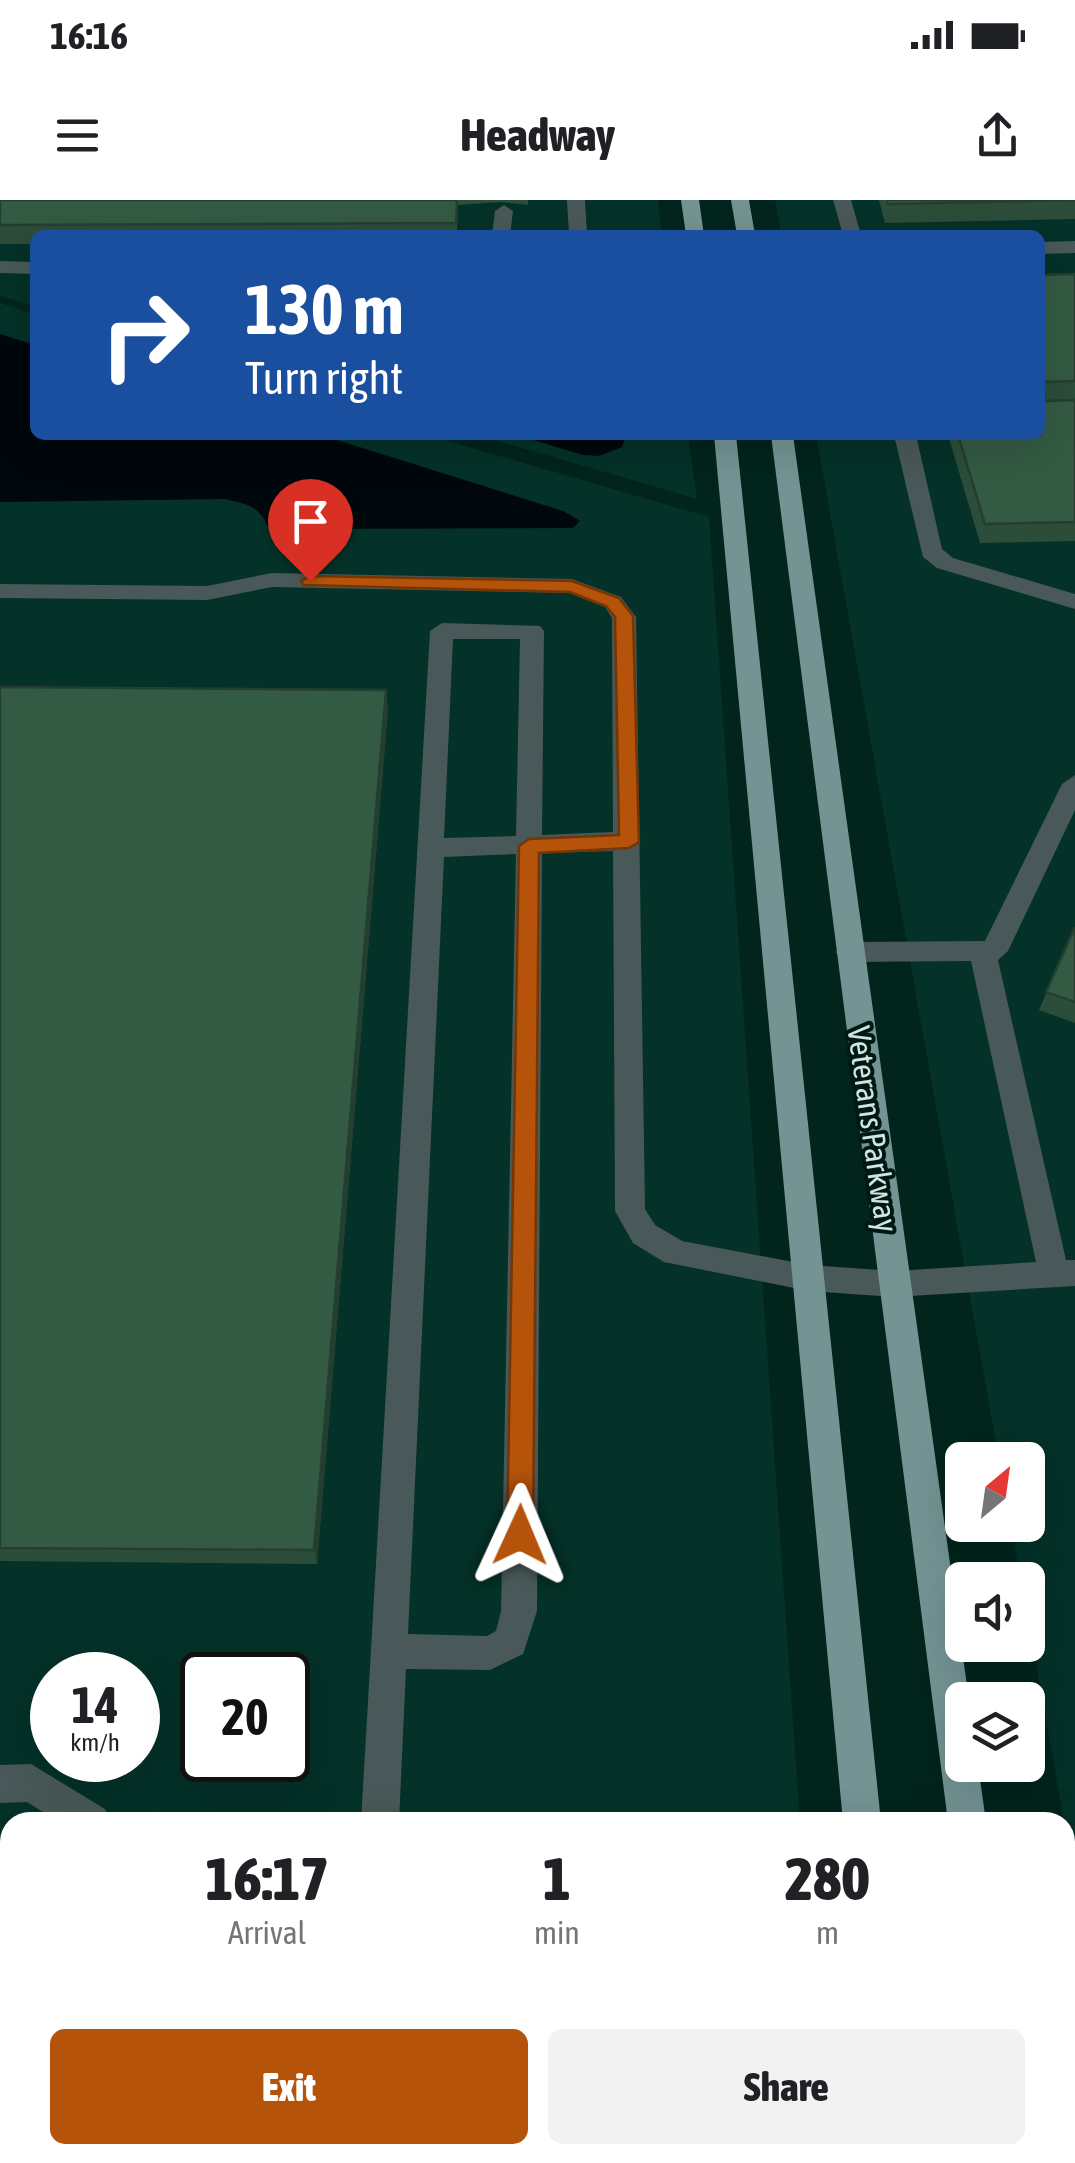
<!DOCTYPE html>
<style>
:root{--surface:#fff;--page:#f2f2f2;--text:#202124;--muted:#757577;--accent:#b45309}
body{margin:0;font-family:"Asap Condensed",sans-serif;background:var(--page);color:var(--text);height:100vh;display:flex;flex-direction:column;font-size:38px;white-space:nowrap}
*{box-sizing:border-box;margin:0}
p{font-size:32px;color:var(--muted)}
.icon{flex:none;width:55px;height:55px;fill:none;stroke:currentColor;stroke-width:2;stroke-linecap:round;stroke-linejoin:round}
.map{position:relative;flex:1;overflow:hidden}
.drawer{position:absolute;left:0px;top:1612px;width:1075px;height:352px;display:flex;flex-direction:column;background:var(--surface);border-radius:30px 30px 0 0;box-shadow:0 10px 40px #0002}
.drawer>*{flex:none}
.banner{position:absolute;left:30px;top:30px;width:1015px;height:210px;border-radius:15px;box-shadow:0 10px 40px #0002;background:#1a4fa0;color:#fff;overflow:hidden}
.needle{width:65px;rotate:29deg}
.tools{position:absolute;left:945px;top:1242px;display:grid;gap:20px}
.tools a{display:grid;place-items:center;width:100px;height:100px;border-radius:15px;background:var(--surface);box-shadow:0 10px 40px #0002;font-size:50px}
.speed{position:absolute;left:30px;top:1452px;display:flex;gap:20px;font-size:50px;font-weight:700;text-align:center}
.speed>*{display:grid;place-content:center;width:130px;height:130px;border-radius:50%;background:var(--surface);box-shadow:0 10px 40px #0002;line-height:1}
.speed small{font-size:25px;font-weight:400}
.speed .limit{border:5px solid #111;border-radius:15px;background:#fff;color:#111}
.pin{position:absolute;display:grid;place-items:center;width:85px;height:85px;color:#fff;margin:-102px -42px;border-radius:50% 50% 50% 0;rotate:-45deg;box-shadow:0 0 10px #0007}
.pin .icon{rotate:45deg}
.me{position:absolute;width:110px;margin:-55px;rotate:1deg;stroke-linejoin:round;filter:drop-shadow(0 0 8px #0008)}
.turn{display:flex;align-items:center;gap:35px;height:210px;padding:0 50px;font-size:45px}
.turn .icon{width:130px;height:130px;stroke-width:2.5}
.turn b{display:block;font-size:70px;line-height:85px}
.eta{display:flex;justify-content:space-evenly;align-items:center;height:170px;text-align:center}
.eta b{font-size:60px;font-weight:800;line-height:70px}
.button{display:flex;gap:20px;margin-top:auto;padding:20px 50px}
.button a{flex:1;height:115px;border-radius:15px;background:var(--accent);color:#fff;font-size:40px;font-weight:800;line-height:115px;text-align:center}
.button a+a{background:var(--page);color:var(--text)}
.status{display:flex;justify-content:space-between;align-items:center;height:70px;padding:0 50px;background:var(--surface);direction:ltr}
.status svg{height:28px;fill:currentColor}
header{display:flex;justify-content:space-between;align-items:center;height:130px;padding:0 50px;background:var(--surface);font-size:45px;font-weight:800}
.map>svg:first-child{display:block}
.built{fill:#043128;fill-rule:evenodd}
.water{fill:#00080d}
.lines{fill:none;stroke-linecap:round;stroke-linejoin:round}
.minor{fill:#495858;fill-rule:evenodd}
.major{fill:#749393;fill-rule:evenodd}
.wall{fill:#2c4d3a}
.shaded-wall{fill:#243f2f}
.building{fill:#335a43;stroke:#243f2f;stroke-width:2.5}
.route{fill:#b45309;stroke:#753606;stroke-width:2.5}
.labels{text-anchor:middle;dominant-baseline:central;stroke-width:8;stroke-linejoin:round;paint-order:stroke}
.street-label{font-size:32px;fill:#d3e5e0;stroke:#011914}
</style>
<div class="status"><b>16:16</b><svg viewBox="0 0 49 12"><path d="M0 12V9h3v3zM5 12V6h3v6zM10 12V3h3v9zM15 12V0h3v12zM26 1h20v11H26zM47 4h2v5h-2z"/></svg></div>
<header><svg class="icon" aria-label="menu" viewBox="0 0 24 24"><path d="M4 6h16M4 12h16M4 18h16"/></svg>Headway<svg class="icon" aria-label="share" viewBox="0 0 24 24"><path d="M12 15V3M7 8l5-5 5 5M5 13v7h14v-7"/></svg></header>
<div class="map">
<svg width="1075" height="1963" viewBox="0 0 1075 1963">
<rect width="100%" height="100%" fill="#01241d"/>
<g class="built">
<polygon points="0,0 658,0 662,35 35,35 35,106 0,96"/>
<polygon points="775,0 1075,0 1075,1684 1028,1418 1028,1380 1021,1380 1011,1325 1028,1325 1028,1260 999,1260 816,235 1040,235 1040,35 781,35"/>
<path d="M0 103 35 114V235H428L709 317 800 1622H10V1955H823L824 1963H0ZM52 1475H138V1560H52ZM202 1475H288V1560H202Z"/>
<polygon points="477,235 688,235 697,299"/>
</g>
<g class="water">
<path d="M0 134 35 145V235H321L563 311 580 321 573 328 278 329 267 325C260 306 243 303 225 299L0 302Z"/>
<polygon points="517,235 626,235 622,247 599,256 583,255"/>
</g>
<g class="lines">
<g class="minor">
<polygon points="567,0 585,0 587,35 569,35"/>
<polygon points="833,0 851,0 861,35 843,35"/>
<polygon points="504,5 513,11 510,35 492,35 495,11"/>
<polygon points="1075,41 1075,53 1040,54 1040,42"/>
<polygon points="0,61 35,62 35,74 0,73"/>
<polygon points="894,235 916,235 942,349 953,358 1075,394 1075,409 937,368 923,357"/>
<path d="M272 373 572 379 621 397 636 417 645 1009 655 1025 682 1041 809 1065 894 1071 1036 1062 971 761 850 762 840 759 836 752 840 745 850 742 985 741 1062 584 1075 575V610L1008 751 998 760 1066 1060H1075V1086L894 1097 809 1091 664 1062 633 1043 615 1011 613 651 542 653 537 1411 523 1454 490 1470 406 1469 399 1622H361L430 431 442 423 540 426 544 431 542 635 613 632 612 418 605 407 569 393 272 387 207 400 0 398V384L207 386ZM453 439H520L516 636 444 638ZM516 654 501 1411 496 1431 487 1436 408 1434 444 657Z"/>
<polygon points="31,1564 105,1609 111,1622 59,1622 27,1602 0,1603 0,1565"/>
<polygon points="342,1955 384,1955 383,1963 341,1963"/>
</g>
<g class="major">
<polygon points="681,0 699,0 704,35 686,35"/>
<polygon points="731,0 749,0 755,35 737,35"/>
<polygon points="714,235 736,235 881,1622 843,1622"/>
<polygon points="771,235 793,235 969,1500 962,1500 962,1565 978,1565 986,1622 948,1622"/>
<polygon points="873,1955 915,1955 916,1963 874,1963"/>
<polygon points="991,1955 1033,1955 1034,1963 992,1963"/>
</g>
</g>
<g class="wall">
<polygon points="0,0 528,0 528,5 502,2 458,5 457,35 35,35 35,44 0,44"/>
<polygon points="879,0 1075,0 1075,19 885,23"/>
<polygon points="1075,74 1075,341 980,343 948,235 1040,235 1040,75"/>
<polygon points="0,487 388,509 317,1364 0,1361"/>
<polygon points="1075,727 1075,823 1039,810"/>
</g>
<polygon class="shaded-wall" points="386,490 388,509 317,1364 314,1350"/>
<g class="building">
<polygon points="0,0 457,0 456,23 0,25"/>
<polygon points="887,0 1075,0 888,4"/>
<polygon points="1075,74 1075,181 1045,182 1041,186 1045,201 1075,200 1075,322 985,324 958,235 1040,235 1040,75"/>
<polygon points="0,487 386,490 314,1350 0,1348"/>
<polygon points="1075,727 1075,802 1046,792"/>
</g>
<polygon class="route" points="310,376 572,381 619,398 633,416 639,642 629,648 539,653 533,1335 529,1343 520,1347 511,1343 507,1335 519,646 529,639 619,635 615,417 606,406 570,392 304,385 301,381"/>
<g class="labels">
<g class="street-label">
<text transform="translate(873 929) rotate(82)">Veterans Parkway</text>
</g>
</g>
</svg>
<div class="tools">
<a><svg class="needle" viewBox="-14 -14 28 28"><path d="M0-13l5 13h-10z" fill="#e53935"/><path d="M0 13l5-13h-10z" fill="#757577"/></svg></a>
<a><svg class="icon" aria-label="sound" viewBox="0 0 24 24"><path d="M4 9h4l5-4v14l-5-4H4zM17 9q2 3 0 6"/></svg></a>
<a><svg class="icon" aria-label="layers" viewBox="0 0 24 24"><path d="M12 4l9 5-9 5-9-5zM3 14l9 5 9-5"/></svg></a>
</div>
<div class="speed"><div>14<small>km/h</small></div><div class="limit">20</div></div>
<div class="pin" style="left:310px;top:381px;background:#d93025"><svg class="icon" aria-label="arrive" viewBox="0 0 24 24"><path d="M6 21V4h12l-3 4 3 4H6"/></svg></div>
<svg class="me" style="left:520px;top:1335px" viewBox="-20 -20 40 40"><path d="M0-17L14 15 0 8-14 15z" fill="#b45309" stroke="#fff" stroke-width="4"/></svg>
<div class="banner">
<div class="turn"><svg class="icon" aria-label="right" viewBox="0 0 24 24"><path d="M7 20v-9h11M14 6l5 5-5 5"/></svg><div><b>130 m</b>Turn right</div></div>
</div>
<section class="drawer">
<div class="eta">
<div><b>16:17</b><p>Arrival</p></div>
<div><b>1</b><p>min</p></div>
<div><b>280</b><p>m</p></div>
</div>
<div class="button"><a>Exit</a><a>Share</a></div>
</section>
</div>
